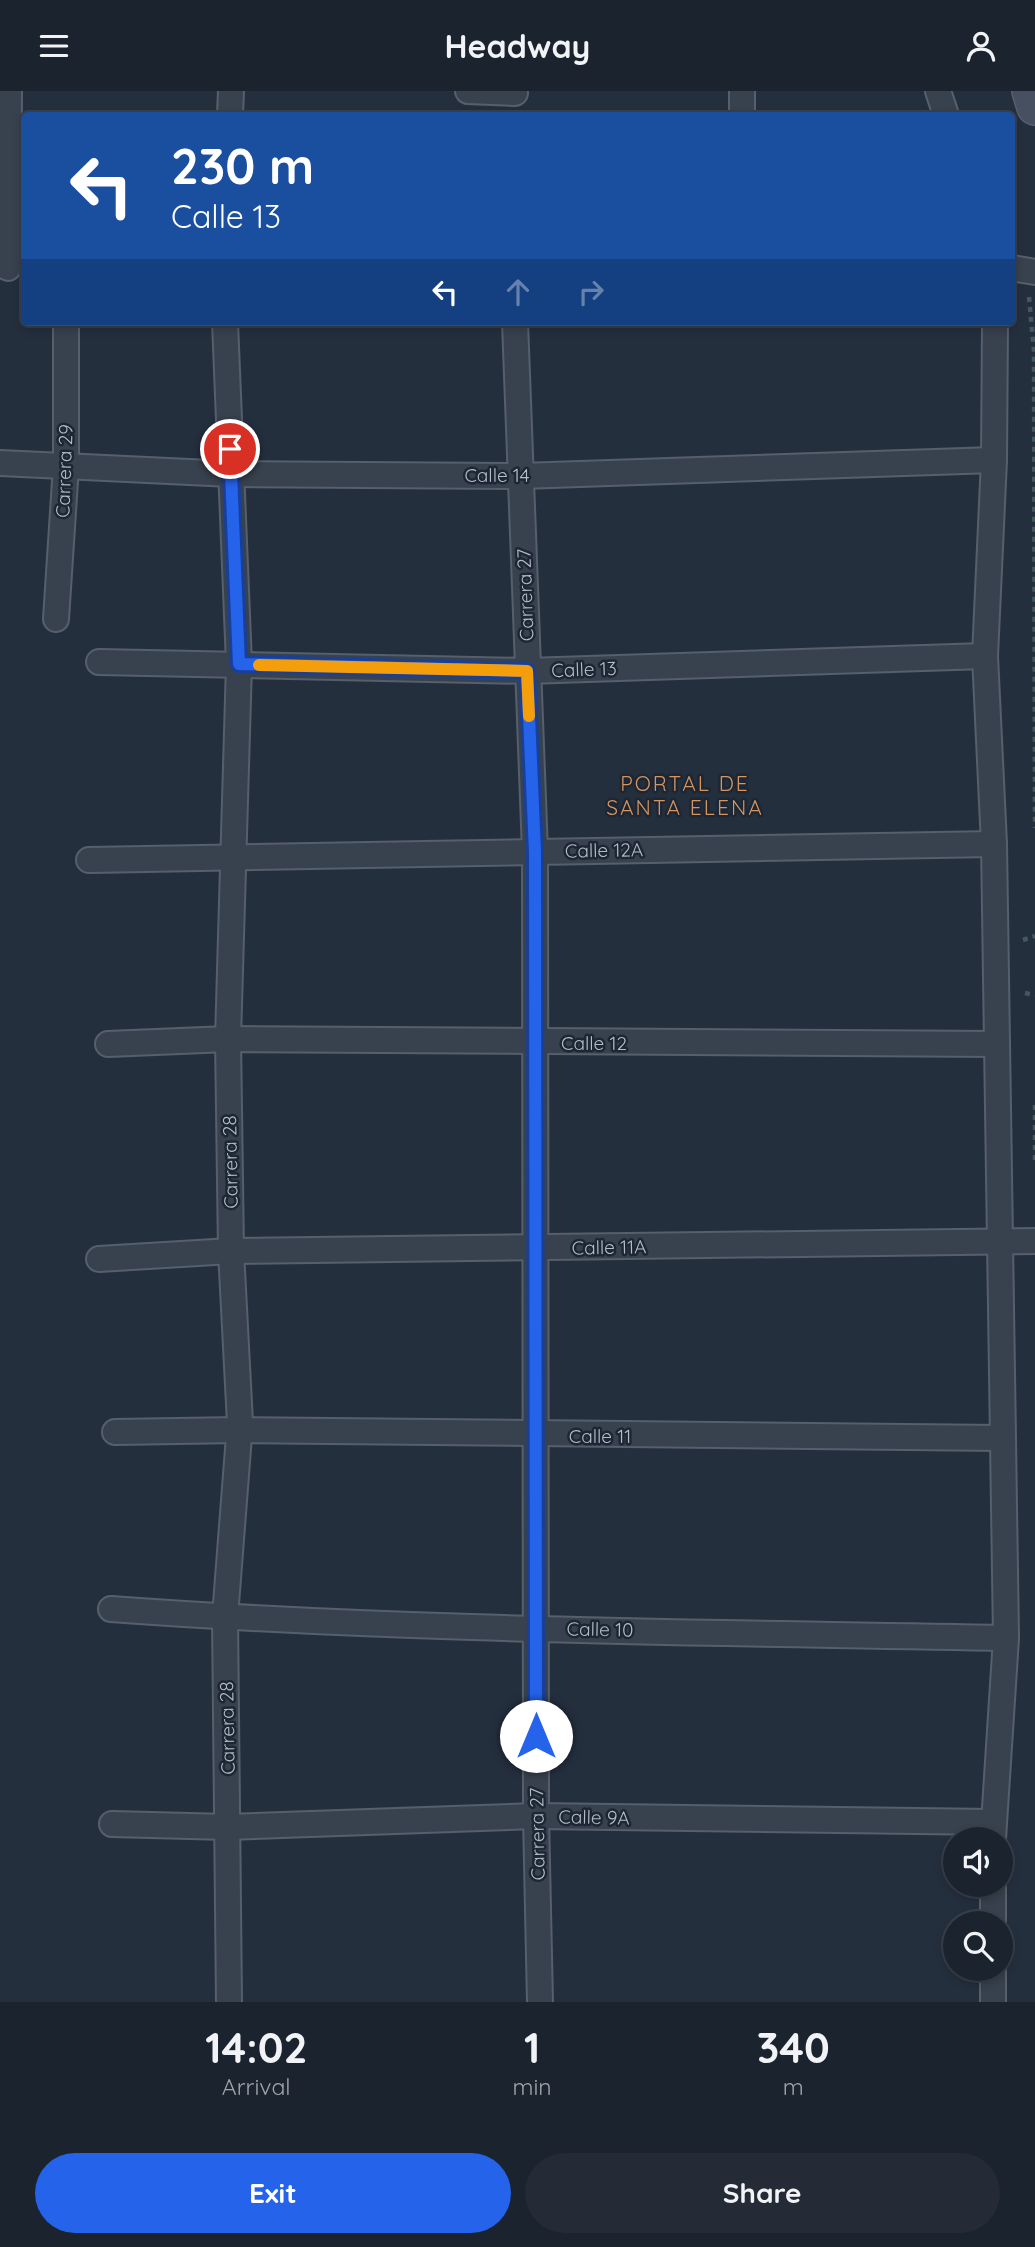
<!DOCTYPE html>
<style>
:root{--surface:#1b232e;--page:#242b36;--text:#f1f3f6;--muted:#a0a4aa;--line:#39404a;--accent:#2563eb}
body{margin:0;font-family:Quicksand,sans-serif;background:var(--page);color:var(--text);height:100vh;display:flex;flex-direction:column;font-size:26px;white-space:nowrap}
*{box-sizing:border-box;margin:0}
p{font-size:23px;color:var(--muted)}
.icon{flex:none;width:38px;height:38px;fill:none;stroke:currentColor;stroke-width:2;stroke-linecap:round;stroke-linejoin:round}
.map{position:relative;height:1911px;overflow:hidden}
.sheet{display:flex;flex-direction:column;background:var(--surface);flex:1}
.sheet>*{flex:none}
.top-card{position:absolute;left:21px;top:21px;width:994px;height:214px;border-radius:7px;box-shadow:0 4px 10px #0003,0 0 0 2px var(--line);background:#1a4fa0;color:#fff;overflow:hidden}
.fabs{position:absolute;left:943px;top:1736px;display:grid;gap:14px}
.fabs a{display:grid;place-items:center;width:70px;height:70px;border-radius:50%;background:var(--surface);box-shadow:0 4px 10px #0003,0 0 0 2px var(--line);font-size:35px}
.pin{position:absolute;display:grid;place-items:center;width:60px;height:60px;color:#fff;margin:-30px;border:4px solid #fff;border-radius:50%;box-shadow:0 2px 7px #0007}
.me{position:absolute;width:77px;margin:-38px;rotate:0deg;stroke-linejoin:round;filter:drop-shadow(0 0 5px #0008)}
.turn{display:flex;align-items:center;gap:24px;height:147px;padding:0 35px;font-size:32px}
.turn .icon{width:91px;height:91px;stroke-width:2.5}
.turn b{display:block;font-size:49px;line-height:60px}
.lanes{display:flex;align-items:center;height:66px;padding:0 35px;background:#0003;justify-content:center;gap:35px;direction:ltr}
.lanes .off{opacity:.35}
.eta{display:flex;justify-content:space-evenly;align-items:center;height:119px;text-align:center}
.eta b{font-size:42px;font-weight:700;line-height:49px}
.action{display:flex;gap:14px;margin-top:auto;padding:14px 35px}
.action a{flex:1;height:80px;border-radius:42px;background:var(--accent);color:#fff;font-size:28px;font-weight:700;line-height:80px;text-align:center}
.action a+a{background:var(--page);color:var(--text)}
header{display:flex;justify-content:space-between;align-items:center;height:91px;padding:0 35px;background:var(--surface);font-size:32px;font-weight:700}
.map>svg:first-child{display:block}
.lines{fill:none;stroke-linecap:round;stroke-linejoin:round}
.minor-casing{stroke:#565f6c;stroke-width:28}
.secondary-casing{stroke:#565f6c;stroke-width:38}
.path{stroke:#44595c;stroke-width:4.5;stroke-dasharray:5 5;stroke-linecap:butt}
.minor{stroke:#38414e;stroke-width:24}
.secondary{stroke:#465061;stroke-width:35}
.route-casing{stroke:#184099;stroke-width:18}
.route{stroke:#2563eb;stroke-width:12}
.slow{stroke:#f59e0b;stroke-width:12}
.labels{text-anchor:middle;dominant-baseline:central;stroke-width:5;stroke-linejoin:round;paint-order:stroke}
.street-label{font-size:19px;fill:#b4bcc9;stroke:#1d2633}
.neighbourhood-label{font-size:21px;letter-spacing:2px;fill:#d59563;stroke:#1d2633}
</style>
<header><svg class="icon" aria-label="menu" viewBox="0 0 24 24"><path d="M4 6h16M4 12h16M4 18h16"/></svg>Headway<svg class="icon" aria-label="person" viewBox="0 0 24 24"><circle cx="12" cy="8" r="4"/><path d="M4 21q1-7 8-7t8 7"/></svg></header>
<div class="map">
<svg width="1035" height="1911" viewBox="0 0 1035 1911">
<rect width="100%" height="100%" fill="#242f3e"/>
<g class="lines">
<defs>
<g id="minor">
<polyline points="468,0 515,2"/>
<polyline points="742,0 742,24"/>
<polyline points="938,0 946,24"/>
<polyline points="230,24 231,0"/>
<polyline points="8,177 9,0"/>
<polyline points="1012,177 1035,181"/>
<polyline points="225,231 239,573 228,948 231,1160 240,1332 225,1526 229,1911"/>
<polyline points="515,231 535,761 536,1725 540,1911"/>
<polyline points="0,372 231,383 521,385 994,369"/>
<polyline points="56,528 66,375 66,231"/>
<polyline points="99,571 527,580 985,565"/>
<polyline points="89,769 994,753"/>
<polyline points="108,953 228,948 997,953"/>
<polyline points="99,1168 231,1160 1035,1150"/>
<polyline points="115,1341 239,1339 1001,1347"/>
<path d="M111 1518C408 1540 708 1541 1006 1547"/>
<polyline points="112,1733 228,1736 536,1725 993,1731"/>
<polyline points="993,1748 1006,1547 994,753 985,565 994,369 995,231"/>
<polyline points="993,1794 993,1832"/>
<polyline points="993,1878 993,1911"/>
</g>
<polyline id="secondary" points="1030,0 1035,16"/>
</defs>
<use href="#minor" class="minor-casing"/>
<use href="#secondary" class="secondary-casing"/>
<g class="path">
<polyline points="1029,206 1034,260 1035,737"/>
<polyline points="1023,849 1035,845"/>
<polyline points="1025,902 1035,904"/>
<polyline points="1035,1014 1035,1072"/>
</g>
<use href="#minor" class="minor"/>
<use href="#secondary" class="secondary"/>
</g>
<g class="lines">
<defs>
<polyline id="route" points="230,358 239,573 527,580 535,761 536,1645"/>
</defs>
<use href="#route" class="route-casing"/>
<use href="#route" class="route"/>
<polyline class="slow" points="259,574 527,580 529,625"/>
</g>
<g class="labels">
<g class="street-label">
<text transform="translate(64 380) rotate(-88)">Carrera 29</text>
<text x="497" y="384">Calle 14</text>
<text transform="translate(525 504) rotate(-92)">Carrera 27</text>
<text transform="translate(584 578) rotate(-2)">Calle 13</text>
<text transform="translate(604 759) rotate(-1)">Calle 12A</text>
<text x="594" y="952">Calle 12</text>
<text transform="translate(230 1071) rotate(-91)">Carrera 28</text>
<text transform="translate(609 1156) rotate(-1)">Calle 11A</text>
<text x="600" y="1345">Calle 11</text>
<text transform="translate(600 1538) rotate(1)">Calle 10</text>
<text transform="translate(227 1637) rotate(-91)">Carrera 28</text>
<text transform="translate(594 1726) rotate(1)">Calle 9A</text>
<text transform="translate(537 1743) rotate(-91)">Carrera 27</text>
</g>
<g class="neighbourhood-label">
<text x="685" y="692">PORTAL DE<tspan x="685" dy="24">SANTA ELENA</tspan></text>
</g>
</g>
</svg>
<div class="fabs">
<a><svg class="icon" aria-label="sound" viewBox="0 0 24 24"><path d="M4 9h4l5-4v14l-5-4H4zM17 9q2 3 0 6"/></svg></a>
<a><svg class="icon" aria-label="search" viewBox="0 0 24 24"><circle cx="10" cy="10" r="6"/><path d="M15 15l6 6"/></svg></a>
</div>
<div class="pin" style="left:230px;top:358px;background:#d93025"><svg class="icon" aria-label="arrive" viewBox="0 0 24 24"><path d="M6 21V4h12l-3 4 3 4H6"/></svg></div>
<svg class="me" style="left:536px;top:1645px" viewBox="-20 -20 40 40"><circle r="19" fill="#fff"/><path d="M0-13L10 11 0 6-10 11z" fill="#2563eb"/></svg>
<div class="top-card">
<div class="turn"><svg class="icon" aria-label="left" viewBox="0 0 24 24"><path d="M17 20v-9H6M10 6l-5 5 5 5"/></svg><div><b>230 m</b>Calle 13</div></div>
<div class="lanes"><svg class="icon" aria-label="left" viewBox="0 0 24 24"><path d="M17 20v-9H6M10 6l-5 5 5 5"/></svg><svg class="icon off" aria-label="ahead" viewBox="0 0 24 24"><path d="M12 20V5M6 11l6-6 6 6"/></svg><svg class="icon off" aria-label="right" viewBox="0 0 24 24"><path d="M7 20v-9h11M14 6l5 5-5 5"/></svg></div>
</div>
</div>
<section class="sheet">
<div class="eta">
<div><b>14:02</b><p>Arrival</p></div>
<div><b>1</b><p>min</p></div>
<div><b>340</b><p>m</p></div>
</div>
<div class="action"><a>Exit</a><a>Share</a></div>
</section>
